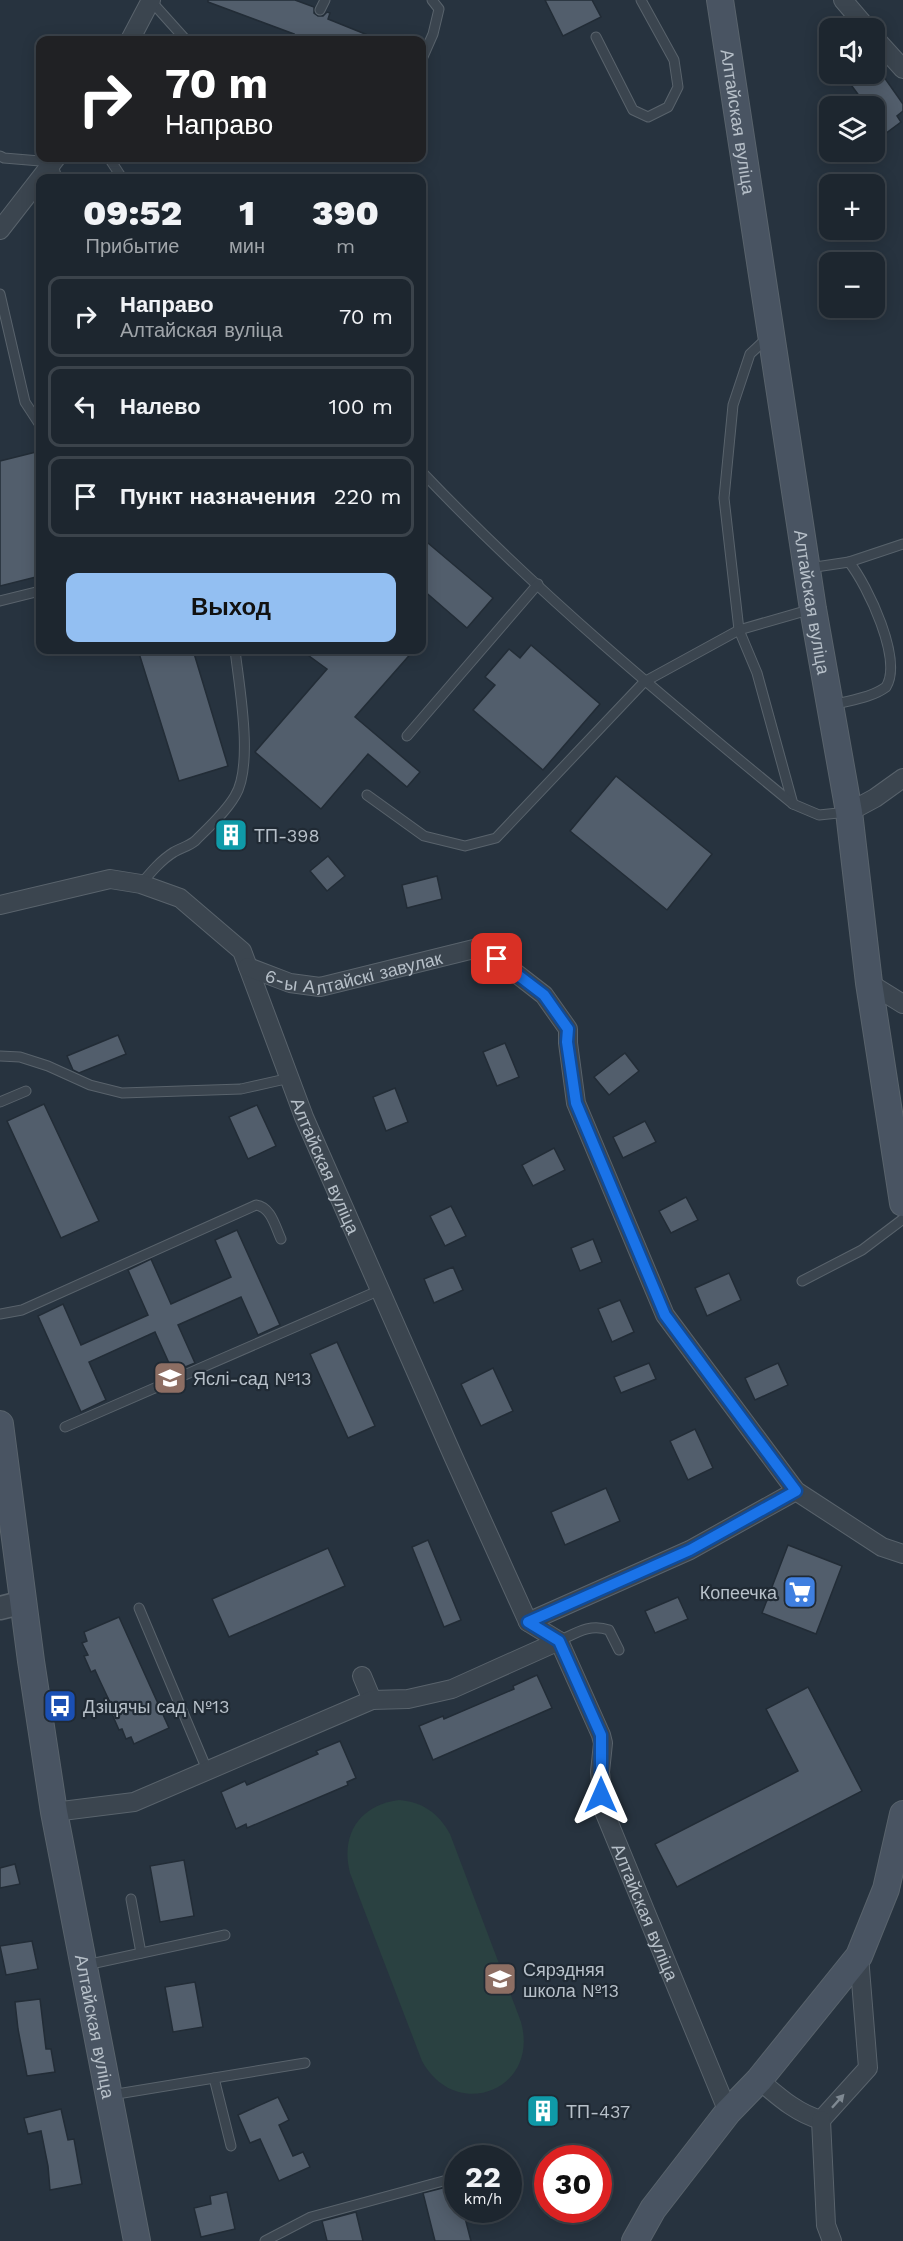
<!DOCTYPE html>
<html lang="ru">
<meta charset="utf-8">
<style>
:root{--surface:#1d262f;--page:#2a323b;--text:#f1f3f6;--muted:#a0a5aa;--line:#3b434b;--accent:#93bff2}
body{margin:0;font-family:"Work Sans",sans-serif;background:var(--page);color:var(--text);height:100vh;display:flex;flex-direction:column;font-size:22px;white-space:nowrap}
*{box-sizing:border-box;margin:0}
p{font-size:20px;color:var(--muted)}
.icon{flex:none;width:33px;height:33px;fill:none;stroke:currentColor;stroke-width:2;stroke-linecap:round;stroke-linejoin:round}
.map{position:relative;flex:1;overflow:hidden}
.side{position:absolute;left:36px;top:174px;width:390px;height:480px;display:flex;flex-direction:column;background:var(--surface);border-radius:12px;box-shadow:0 3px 15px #0003,0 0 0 2px var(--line)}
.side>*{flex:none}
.hud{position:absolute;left:36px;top:36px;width:390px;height:126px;border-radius:12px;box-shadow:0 3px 15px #0003,0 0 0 2px var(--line);background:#202124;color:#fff;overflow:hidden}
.controls{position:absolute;left:819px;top:18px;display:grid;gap:12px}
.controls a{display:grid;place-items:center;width:66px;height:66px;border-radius:12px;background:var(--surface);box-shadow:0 3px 15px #0003,0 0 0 2px var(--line);font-size:30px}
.speed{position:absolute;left:444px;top:2145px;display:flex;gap:12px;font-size:30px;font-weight:700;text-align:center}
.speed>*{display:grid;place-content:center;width:78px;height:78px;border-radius:50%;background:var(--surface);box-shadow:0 3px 15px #0003,0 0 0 2px var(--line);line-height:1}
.speed small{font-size:15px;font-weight:400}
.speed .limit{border:9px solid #d22;background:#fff;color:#111}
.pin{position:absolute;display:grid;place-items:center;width:51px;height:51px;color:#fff;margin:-26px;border-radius:12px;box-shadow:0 3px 9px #0006}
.me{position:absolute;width:66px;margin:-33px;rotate:0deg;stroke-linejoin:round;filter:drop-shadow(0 0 4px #0008)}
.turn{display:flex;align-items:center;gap:21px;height:126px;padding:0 30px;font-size:27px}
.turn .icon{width:78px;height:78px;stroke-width:2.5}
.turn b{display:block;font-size:42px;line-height:51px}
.eta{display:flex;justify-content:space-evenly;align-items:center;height:102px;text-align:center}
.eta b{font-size:36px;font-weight:800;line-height:42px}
.button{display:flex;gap:12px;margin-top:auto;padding:12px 30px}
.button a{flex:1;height:69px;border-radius:12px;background:var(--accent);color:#111;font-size:24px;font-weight:800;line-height:69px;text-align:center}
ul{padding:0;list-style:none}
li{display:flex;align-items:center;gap:18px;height:81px;margin:0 12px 9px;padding:0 18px;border:3px solid var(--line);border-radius:12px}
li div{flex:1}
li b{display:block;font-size:22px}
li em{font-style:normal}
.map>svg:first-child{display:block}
.pitch{fill:#2a4141}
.building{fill:#525e6c;stroke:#222c36;stroke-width:1.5}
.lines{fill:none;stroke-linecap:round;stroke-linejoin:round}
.service-casing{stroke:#59636c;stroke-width:11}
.minor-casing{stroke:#59636c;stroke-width:20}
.tertiary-casing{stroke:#59636c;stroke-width:25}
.secondary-casing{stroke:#59636c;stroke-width:28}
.service{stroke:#3b454f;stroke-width:9}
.minor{stroke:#3b454f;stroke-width:18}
.tertiary{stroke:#3b454f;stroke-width:22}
.secondary{stroke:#495462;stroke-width:26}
.oneway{fill:#7f8992}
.route-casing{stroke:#114b97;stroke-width:15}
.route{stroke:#1a73e8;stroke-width:10}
.labels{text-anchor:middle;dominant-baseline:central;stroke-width:4.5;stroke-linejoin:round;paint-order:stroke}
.street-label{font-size:18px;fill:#b7c0c9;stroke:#202a34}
.poi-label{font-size:18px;fill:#b7c0c9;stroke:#202a34;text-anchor:start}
</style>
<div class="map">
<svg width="903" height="2241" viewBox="0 0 903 2241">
<rect width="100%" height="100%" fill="#27333f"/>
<path class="pitch" d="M399 1800C423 1802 438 1813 450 1834L521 2022C540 2090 456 2123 422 2061L350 1873C340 1834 360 1805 399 1800Z"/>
<g class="building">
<polygon points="208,0 295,0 314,7 314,13 318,16 323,16 327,12 330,13 328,19 380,40 305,40 293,36 294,34 208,2"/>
<polygon points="545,0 592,0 601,17 563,36"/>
<polygon points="877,67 903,104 903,111 897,116 901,122 874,142 874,106 871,106 863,95 860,97 843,74 874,74 874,69"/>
<polygon points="40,451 40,576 0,586 0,461"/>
<polygon points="422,538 493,598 467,628 422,589"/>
<polygon points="531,645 600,704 543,770 473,710 495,685 485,677 509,649 520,658"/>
<polygon points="138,650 193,650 228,766 179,781"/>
<polygon points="301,650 414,650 355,717 420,772 407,787 368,754 321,809 255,752 327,669"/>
<polygon points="616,776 712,854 667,910 570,831"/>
<polygon points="238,821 246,841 223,850 216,830"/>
<polygon points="328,856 345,876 327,891 310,871"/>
<polygon points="437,876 442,899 407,908 402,885"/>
<polygon points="118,1035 126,1054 79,1073 73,1070 67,1056"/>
<polygon points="505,1043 519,1077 497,1086 483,1052"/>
<polygon points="625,1053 639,1071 609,1095 594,1077"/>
<polygon points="395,1088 408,1122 386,1131 373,1097"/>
<polygon points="44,1104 99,1221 61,1238 7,1121"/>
<polygon points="257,1105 276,1146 248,1159 229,1117"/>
<polygon points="645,1121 656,1142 623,1158 613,1137"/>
<polygon points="554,1148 565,1170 533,1186 522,1165"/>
<polygon points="686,1197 698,1220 671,1233 659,1211"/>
<polygon points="451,1206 466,1236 445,1246 430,1216"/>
<polygon points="237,1230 280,1325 258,1335 241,1297 178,1325 195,1363 173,1372 155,1332 89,1362 106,1400 81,1412 38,1316 63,1304 81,1345 148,1315 128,1270 151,1259 171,1304 231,1277 215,1240"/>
<polygon points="593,1239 602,1262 580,1271 571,1248"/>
<polygon points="453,1267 463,1290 434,1303 424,1279"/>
<polygon points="729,1273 741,1300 707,1316 695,1288"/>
<polygon points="620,1300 634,1332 612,1342 598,1309"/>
<polygon points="337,1342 375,1426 348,1438 310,1354"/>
<polygon points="649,1363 656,1379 621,1393 614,1377"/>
<polygon points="778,1363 788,1385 755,1400 745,1378"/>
<polygon points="493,1368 513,1411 481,1426 461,1384"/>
<polygon points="695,1429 713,1468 688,1480 670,1441"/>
<polygon points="606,1488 620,1521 565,1545 551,1512"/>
<polygon points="428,1540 461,1620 444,1627 412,1547"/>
<polygon points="788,1545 842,1566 816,1634 762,1613"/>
<polygon points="328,1548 345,1586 229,1637 212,1599"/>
<polygon points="678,1597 688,1619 655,1633 645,1611"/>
<polygon points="119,1617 169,1728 134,1744 131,1737 126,1739 122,1729 119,1730 112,1714 115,1713 100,1681 95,1670 91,1672 84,1656 88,1655 82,1643 87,1641 84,1632"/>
<polygon points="537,1675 552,1708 433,1760 419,1726 443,1716 444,1719 514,1689 513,1686"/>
<polygon points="808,1687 862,1791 677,1887 655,1844 798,1771 766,1709"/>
<polygon points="340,1741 356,1778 347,1782 348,1785 247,1828 246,1824 236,1829 221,1792 245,1781 247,1785 318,1754 316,1751"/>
<polygon points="184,1860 194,1916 160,1922 150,1866"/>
<polygon points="15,1864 20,1884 0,1888 0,1868"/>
<polygon points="32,1941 38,1969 6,1975 0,1946"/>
<polygon points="195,1982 203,2027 173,2032 165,1987"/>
<polygon points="40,1999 46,2049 51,2049 55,2072 27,2076 18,2029 15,2002"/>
<polygon points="278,2097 289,2120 279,2125 293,2156 303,2152 310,2167 279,2181 260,2139 250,2143 238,2115"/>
<polygon points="548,2098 553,2122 538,2125 533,2100"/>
<polygon points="61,2109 68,2140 74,2139 82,2184 50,2190 48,2166 41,2131 28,2134 24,2118"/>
<polygon points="458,2184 458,2210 463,2210 471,2241 435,2241 423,2193"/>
<polygon points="227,2192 235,2229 201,2237 194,2208 211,2204 210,2196"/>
<polygon points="356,2212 363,2241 327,2241 322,2221"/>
</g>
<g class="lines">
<defs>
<g id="service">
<polyline points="151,1 186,40"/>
<polyline points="320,10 325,0"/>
<polyline points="596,37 633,110 648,117 668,107 678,87 674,60 641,0"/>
<polyline points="422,59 433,34 439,9 432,0"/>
<polyline points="0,156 4,158 52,162 57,178"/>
<polyline points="109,158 122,178"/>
<polyline points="0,294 25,402 40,425"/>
<polyline points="767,338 750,354 733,405 724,498 739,630 757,673 793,804"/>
<path d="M422 472C536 592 665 699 793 804L819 815 848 812"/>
<polyline points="849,562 903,544"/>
<path d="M809 568 849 562C868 586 903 660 886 687 871 698 850 700 833 705"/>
<polyline points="0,601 40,591"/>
<polyline points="407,736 538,584"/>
<polyline points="367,795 424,836 465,846 496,838 644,682 739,630 812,609"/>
<path d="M141 884C151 872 161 860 174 852 181 848 189 846 195 841 209 827 225 813 235 796 254 766 239 685 235 650"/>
<polyline points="0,1056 20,1057 48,1066 90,1085 122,1093 241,1089 290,1078"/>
<polyline points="0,1102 26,1091"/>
<polyline points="802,1281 862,1250 903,1219"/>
<path d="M0 1314 22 1310 256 1205C271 1207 275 1226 281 1239"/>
<polyline points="65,1427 380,1290"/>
<polyline points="139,1608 208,1772"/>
<path d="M559 1641C576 1633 590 1623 609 1630L619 1650"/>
<polyline points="131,1899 141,1953"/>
<polyline points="86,1965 225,1935"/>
<polyline points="214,2078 231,2146"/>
<polyline points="111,2095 305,2063"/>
<polyline points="265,2241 311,2217 458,2177"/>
</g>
<g id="minor">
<polyline points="843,0 867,28"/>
<polyline points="874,37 903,69"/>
<polyline points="130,40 151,0"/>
<polyline points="0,230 56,158"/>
<polyline points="849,812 875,798 903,778"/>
<path id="s1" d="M0 905 110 879 141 884 180 898 242 951 304 1117 453 1456 528 1622 559 1641 601 1735 603 1743 600 1772 604 1811 728 2112"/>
<path id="s2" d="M248 967 290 983 320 987 482 947 544 995 568 1029V1043L576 1103 665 1315 796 1491 882 1547 903 1554"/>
<polyline points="869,983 903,1004"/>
<polyline points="528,1622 690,1550 796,1491"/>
<polyline points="362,1676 372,1700"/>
<polyline points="54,1812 134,1802 372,1700 408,1699 452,1689 559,1641"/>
<path d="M759 2080C778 2096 796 2113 821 2120L868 2068 859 1956"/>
<polyline points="821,2120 826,2225 832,2241"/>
</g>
<polyline id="tertiary" points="0,1608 24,1602"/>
<g id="secondary">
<path id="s3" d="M720 0 813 609 849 812 869 983 903 1203"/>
<path id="s4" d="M0 1424 31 1661 54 1812 137 2241"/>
<polyline points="635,2241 653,2209 728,2112 759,2080 859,1956 886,1889 903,1814"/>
</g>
</defs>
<use href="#service" class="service-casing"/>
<use href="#minor" class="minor-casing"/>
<use href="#tertiary" class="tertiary-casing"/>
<use href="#secondary" class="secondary-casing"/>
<use href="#service" class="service"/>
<use href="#minor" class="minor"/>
<use href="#tertiary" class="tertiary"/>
<use href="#secondary" class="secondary"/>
</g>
<defs><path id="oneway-solid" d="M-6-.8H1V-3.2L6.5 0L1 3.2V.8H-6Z" transform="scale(1.5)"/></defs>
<use class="oneway" href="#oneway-solid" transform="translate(838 2101) rotate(-48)"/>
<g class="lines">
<defs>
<polyline id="route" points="497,959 544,995 568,1029 567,1042 576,1103 665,1315 796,1491 690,1550 528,1622 559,1641 601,1735 601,1795"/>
</defs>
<use href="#route" class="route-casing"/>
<use href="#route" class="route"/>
</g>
<defs>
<symbol id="building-square" viewBox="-11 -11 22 22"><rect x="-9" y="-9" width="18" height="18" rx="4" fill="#0f9aa8" stroke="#202a34"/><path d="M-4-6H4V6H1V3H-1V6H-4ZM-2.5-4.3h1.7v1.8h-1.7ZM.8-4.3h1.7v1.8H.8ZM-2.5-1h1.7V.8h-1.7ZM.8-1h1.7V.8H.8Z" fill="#fff"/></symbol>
<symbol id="school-square" viewBox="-11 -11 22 22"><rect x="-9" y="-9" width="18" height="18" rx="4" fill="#8d6e63" stroke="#202a34"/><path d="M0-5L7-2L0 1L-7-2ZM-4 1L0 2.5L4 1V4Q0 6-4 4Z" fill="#fff"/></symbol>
<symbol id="supermarket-square" viewBox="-11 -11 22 22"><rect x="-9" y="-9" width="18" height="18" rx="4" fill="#3f7fe0" stroke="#202a34"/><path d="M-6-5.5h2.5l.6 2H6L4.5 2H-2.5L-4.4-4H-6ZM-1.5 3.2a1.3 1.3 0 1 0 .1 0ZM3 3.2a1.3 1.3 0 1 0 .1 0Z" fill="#fff"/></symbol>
<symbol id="bus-square" viewBox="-11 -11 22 22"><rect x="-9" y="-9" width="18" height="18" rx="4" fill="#1a4fb4" stroke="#202a34"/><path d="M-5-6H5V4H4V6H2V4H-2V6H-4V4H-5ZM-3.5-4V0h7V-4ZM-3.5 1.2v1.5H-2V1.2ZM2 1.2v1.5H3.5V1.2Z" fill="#fff"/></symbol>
</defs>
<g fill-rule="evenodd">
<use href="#building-square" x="212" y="816" width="38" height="38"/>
<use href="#school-square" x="151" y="1359" width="38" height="38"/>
<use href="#supermarket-square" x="781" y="1573" width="38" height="38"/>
<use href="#bus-square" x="41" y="1687" width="38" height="38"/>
<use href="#school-square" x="481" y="1960" width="38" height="38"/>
<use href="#building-square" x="524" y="2092" width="38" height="38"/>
</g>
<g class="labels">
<g class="street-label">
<text stroke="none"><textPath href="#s3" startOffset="123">Алтайская вуліца</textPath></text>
<text stroke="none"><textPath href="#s3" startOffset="609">Алтайская вуліца</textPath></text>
<text stroke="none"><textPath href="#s2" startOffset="110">6-ы Алтайскі завулак</textPath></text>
<text stroke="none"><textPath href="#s1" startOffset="498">Алтайская вуліца</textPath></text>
<text stroke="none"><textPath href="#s1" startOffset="1322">Алтайская вуліца</textPath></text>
<text stroke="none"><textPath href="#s4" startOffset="610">Алтайская вуліца</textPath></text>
</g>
<g class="poi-label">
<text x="254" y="835">ТП-398</text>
<text x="193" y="1378">Яслі-сад №13</text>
<text x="777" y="1592" text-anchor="end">Копеечка</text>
<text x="83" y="1706">Дзіцячы сад №13</text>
<text x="523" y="1969">Сярэдняя<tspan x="523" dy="21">школа №13</tspan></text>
<text x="566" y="2111">ТП-437</text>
</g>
</g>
</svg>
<div class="controls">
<a><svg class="icon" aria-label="sound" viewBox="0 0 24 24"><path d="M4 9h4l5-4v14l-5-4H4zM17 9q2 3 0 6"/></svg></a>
<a><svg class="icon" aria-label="layers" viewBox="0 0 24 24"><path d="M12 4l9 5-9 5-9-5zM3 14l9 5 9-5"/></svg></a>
<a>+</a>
<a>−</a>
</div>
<div class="speed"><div>22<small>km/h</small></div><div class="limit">30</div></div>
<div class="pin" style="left:497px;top:959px;background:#d93025"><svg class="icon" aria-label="arrive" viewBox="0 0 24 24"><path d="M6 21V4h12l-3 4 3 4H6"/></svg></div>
<svg class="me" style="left:601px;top:1795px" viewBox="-20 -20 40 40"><path d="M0-17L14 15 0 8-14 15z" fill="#1a73e8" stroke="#fff" stroke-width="4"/></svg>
<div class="hud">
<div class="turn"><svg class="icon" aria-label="right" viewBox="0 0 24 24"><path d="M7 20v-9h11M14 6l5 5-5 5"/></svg><div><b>70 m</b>Направо</div></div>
</div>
<section class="side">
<div class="eta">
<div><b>09:52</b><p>Прибытие</p></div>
<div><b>1</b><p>мин</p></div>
<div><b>390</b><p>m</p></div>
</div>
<ul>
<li><svg class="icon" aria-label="right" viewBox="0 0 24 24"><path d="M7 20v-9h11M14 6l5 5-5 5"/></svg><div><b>Направо</b><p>Алтайская вуліца</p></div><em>70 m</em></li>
<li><svg class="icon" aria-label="left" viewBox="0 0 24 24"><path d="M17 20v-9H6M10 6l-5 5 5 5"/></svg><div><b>Налево</b></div><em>100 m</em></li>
<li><svg class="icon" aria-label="arrive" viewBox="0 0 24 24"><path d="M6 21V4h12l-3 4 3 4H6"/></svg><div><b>Пункт назначения</b></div><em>220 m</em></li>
</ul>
<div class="button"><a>Выход</a></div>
</section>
</div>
